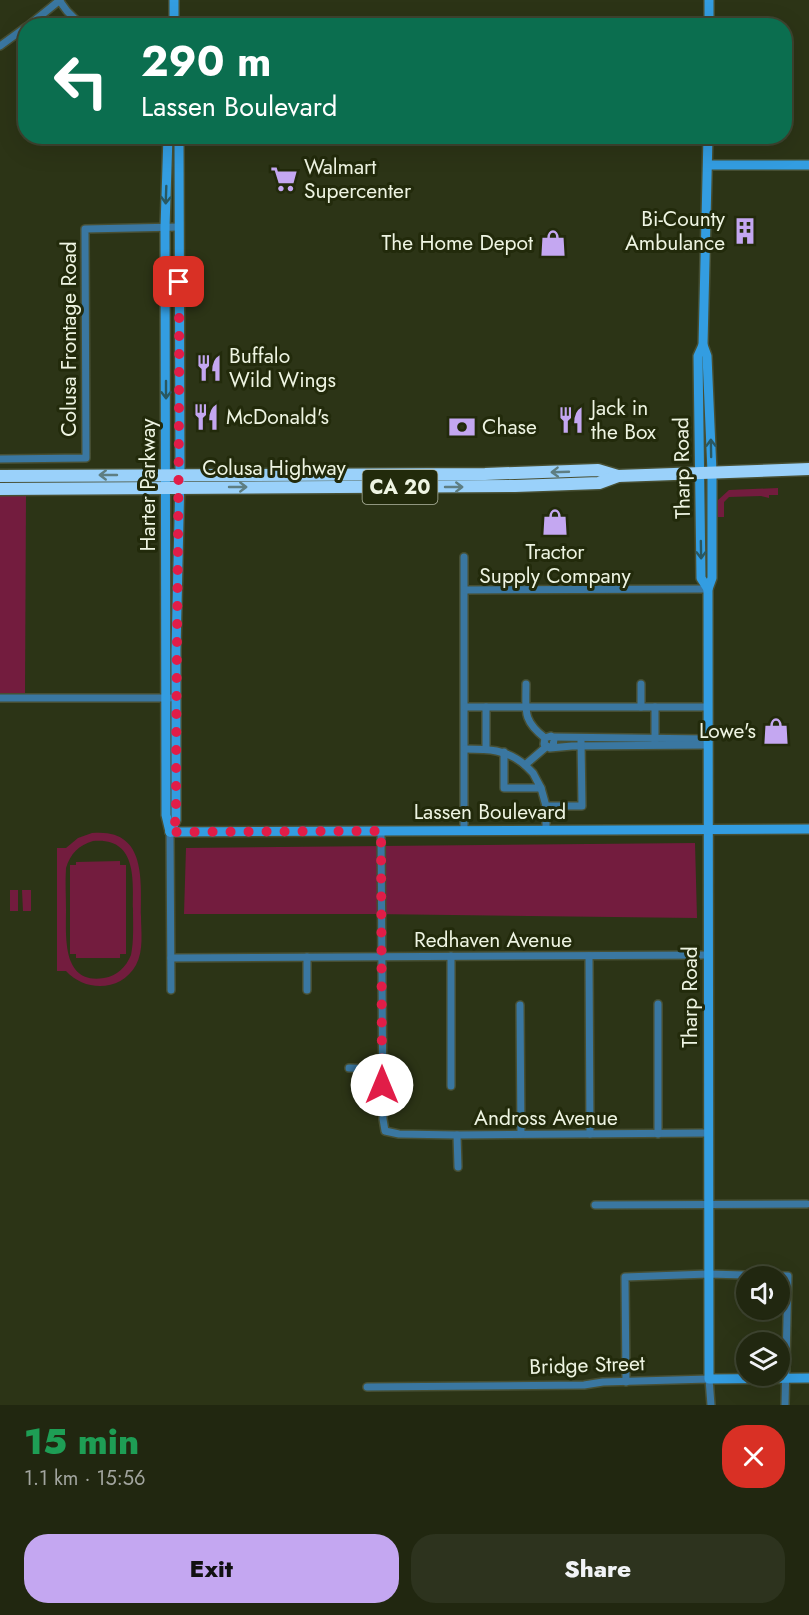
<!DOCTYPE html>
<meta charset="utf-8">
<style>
:root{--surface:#212710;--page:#2d331e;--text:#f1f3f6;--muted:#a2a59f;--line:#3e4430;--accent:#c4a7f1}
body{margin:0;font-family:Jost,sans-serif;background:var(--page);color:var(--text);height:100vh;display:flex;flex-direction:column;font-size:22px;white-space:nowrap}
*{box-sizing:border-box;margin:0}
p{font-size:20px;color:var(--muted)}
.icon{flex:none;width:33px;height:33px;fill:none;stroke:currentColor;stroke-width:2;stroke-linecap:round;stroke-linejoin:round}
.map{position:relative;height:1405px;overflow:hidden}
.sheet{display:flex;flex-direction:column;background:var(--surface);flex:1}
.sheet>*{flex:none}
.hud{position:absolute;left:18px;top:18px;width:774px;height:126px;border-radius:24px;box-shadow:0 6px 24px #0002,0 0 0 2px var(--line);background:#0b6e4f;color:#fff;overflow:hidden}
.fabs{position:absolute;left:736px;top:1266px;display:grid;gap:12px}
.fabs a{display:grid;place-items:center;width:54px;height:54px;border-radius:50%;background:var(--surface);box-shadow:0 6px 24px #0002,0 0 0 2px var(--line);font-size:30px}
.pin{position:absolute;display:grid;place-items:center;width:51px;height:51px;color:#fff;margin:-26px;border-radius:12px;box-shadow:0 3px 9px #0006}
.me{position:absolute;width:66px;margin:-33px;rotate:0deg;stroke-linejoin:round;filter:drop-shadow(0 0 4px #0008)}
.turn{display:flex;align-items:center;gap:21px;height:126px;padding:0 24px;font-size:27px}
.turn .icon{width:78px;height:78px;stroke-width:2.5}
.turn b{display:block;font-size:42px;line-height:51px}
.round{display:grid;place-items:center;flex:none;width:63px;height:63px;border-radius:24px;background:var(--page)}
.summary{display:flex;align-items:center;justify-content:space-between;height:102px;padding:0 24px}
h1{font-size:36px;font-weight:800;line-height:45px;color:#1e9e55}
.button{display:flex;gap:12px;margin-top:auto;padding:12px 24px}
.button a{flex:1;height:69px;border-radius:24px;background:var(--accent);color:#111;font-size:24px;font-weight:800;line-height:69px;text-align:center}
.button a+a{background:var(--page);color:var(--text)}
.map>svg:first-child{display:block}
.green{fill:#731c3e;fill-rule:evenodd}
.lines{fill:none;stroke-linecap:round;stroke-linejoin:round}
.street-casing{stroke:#474f33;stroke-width:10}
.secondary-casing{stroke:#474f33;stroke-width:12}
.highway-casing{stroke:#474f33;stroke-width:15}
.street{stroke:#3a77a1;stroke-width:7}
.secondary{stroke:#339de1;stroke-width:9}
.highway{stroke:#9ad1fa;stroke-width:12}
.oneway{stroke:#295861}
.oneway2{stroke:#5e7e82}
.route{stroke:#e11d48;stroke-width:10;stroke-dasharray:0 18}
.labels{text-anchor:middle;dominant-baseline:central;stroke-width:6;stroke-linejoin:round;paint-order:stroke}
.shield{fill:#222a0b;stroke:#b1b7a2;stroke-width:1.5}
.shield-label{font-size:20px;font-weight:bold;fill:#eef4e2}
.poi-label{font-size:21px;fill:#eef4e2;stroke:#222a0b;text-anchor:start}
.street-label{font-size:21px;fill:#eef4e2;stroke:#222a0b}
</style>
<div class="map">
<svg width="809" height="1405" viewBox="0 0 809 1405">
<rect width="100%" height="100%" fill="#2c3416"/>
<g class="green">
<polygon points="778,488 778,495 769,495 769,498 761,496 729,497 724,502 724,517 717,517 717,501 729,490"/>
<polygon points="0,494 26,494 25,694 0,694"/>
<path d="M92 833C146 828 141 878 141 916 141 932 144 950 136 965 121 992 85 992 66 971H57V848H66L78 838ZM93 841C137 837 133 879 133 909 133 924 134 941 131 955 126 967 117 976 104 978 62 985 66 937 66 910 66 896 65 882 66 868 70 854 79 845 93 841Z"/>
<polygon points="695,843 697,918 374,914 184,914 186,848"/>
<polygon points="120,861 120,865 126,865 126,954 120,954 120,958 76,958 76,954 70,954 70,865 76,865 76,862"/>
<rect x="10" y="890" width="8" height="21"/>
<polygon points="22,890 31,890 31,911 23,911"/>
</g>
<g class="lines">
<defs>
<g id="street">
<polyline points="59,0 67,11 82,26"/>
<polyline points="28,26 60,0"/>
<polyline points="0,46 26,27"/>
<polyline points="0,459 86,458 85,229 179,227"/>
<polyline points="464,557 464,830"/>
<polyline points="465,590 708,589"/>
<path d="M526 684C526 711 522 720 545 738"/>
<polyline points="641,684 641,707"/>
<polyline points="0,698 170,698"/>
<polyline points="465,707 486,707"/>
<polyline points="655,707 655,743"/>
<polyline points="553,737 707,739"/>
<polyline points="553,746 554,739 551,736 545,738 544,744 550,748 572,746 707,745"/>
<path d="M465 749C488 749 506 749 525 765L546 747"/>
<polyline points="486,749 486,707 707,707"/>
<polyline points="504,752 504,788 541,788 533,773 525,765"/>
<polyline points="541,788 546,806 582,806 581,741"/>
<polyline points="546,806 546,830"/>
<polyline points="381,831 383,1119 385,1131 399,1134 457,1135 708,1133"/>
<polyline points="170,832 171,990"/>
<polyline points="451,956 451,1086"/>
<polyline points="589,956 590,1134"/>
<polyline points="307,957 307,990"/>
<polyline points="171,958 707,955"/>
<polyline points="520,1005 521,1134"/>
<polyline points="349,1068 382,1069"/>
<polyline points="658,1134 658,1004"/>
<polyline points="457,1135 458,1167"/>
<polyline points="595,1205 807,1204"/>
<polyline points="626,1382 625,1277 708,1274 788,1276 785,1405"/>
<polyline points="367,1387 584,1385 603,1382 709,1379 711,1405"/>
</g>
<g id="secondary">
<polyline points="174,26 174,0"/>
<polyline points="709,26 709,0"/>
<polyline points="168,136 165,227 166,815 170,832"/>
<polyline points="708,136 703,345 707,356 712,472 712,578 708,589 709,1379 809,1378"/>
<polyline points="708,165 809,165"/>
<polyline points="703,345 698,356 701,578 708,589"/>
<polyline points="170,832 176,820 176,650 180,475 179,136"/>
<polyline points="170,832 809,829"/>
</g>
<g id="highway">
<polyline points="0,476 485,474 598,470 618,476 809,469"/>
<polyline points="0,489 515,486 599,483 618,476"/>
</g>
</defs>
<use href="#street" class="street-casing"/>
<use href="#secondary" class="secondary-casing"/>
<use href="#highway" class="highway-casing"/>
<use href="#street" class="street"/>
<use href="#secondary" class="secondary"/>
<use href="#highway" class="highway"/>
</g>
<defs><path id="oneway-shaft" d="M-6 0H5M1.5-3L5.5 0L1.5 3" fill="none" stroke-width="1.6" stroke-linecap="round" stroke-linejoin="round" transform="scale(1.5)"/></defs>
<g class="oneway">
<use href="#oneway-shaft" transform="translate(166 195) rotate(92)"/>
<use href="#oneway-shaft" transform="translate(166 390) rotate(90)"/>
<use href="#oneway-shaft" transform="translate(711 448) rotate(-91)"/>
<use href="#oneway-shaft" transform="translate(701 550) rotate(89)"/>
</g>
<g class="oneway2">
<use href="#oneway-shaft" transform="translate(560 472) rotate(178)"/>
<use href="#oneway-shaft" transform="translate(108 475) rotate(180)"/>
<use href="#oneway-shaft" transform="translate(238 487)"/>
<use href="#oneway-shaft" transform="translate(454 487)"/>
</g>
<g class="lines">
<path class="route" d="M179 282C180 461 176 640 176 820L170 832 381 831 382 1085"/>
</g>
<defs>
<symbol id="supermarket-bare" viewBox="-9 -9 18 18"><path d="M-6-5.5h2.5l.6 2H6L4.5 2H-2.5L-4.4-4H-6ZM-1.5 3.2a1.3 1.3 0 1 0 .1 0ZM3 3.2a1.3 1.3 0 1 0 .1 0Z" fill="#c4a7f1" stroke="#222a0b" stroke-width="2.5" paint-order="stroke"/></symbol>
<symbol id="building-bare" viewBox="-9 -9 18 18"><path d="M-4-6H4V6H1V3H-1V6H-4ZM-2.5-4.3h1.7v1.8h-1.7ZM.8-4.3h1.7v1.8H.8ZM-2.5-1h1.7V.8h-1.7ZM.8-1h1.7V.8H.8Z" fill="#c4a7f1" stroke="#222a0b" stroke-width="2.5" paint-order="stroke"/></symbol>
<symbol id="shop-bare" viewBox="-9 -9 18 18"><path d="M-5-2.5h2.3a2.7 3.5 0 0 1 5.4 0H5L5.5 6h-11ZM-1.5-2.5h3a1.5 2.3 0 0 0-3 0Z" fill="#c4a7f1" stroke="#222a0b" stroke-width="2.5" paint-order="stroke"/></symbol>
<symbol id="restaurant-bare" viewBox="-9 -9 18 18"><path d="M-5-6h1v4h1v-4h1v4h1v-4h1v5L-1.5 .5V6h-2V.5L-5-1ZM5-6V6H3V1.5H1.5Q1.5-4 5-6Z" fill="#c4a7f1" stroke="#222a0b" stroke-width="2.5" paint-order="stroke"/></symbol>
<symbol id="bank-bare" viewBox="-9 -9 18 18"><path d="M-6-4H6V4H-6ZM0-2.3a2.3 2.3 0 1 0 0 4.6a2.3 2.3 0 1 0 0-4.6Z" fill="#c4a7f1" stroke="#222a0b" stroke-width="2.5" paint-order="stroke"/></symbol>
</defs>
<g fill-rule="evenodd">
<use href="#supermarket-bare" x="265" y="160" width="38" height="38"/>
<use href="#building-bare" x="726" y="212" width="38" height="38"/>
<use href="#shop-bare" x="534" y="224" width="38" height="38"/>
<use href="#restaurant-bare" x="190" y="349" width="38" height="38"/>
<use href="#restaurant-bare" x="187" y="398" width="38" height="38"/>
<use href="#restaurant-bare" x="552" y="401" width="38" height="38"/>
<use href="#bank-bare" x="443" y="408" width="38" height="38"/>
<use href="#shop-bare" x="536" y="503" width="38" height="38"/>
<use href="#shop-bare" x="757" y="712" width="38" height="38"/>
</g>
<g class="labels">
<rect class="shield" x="362.5" y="470" width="75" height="34" rx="4.5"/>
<g class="shield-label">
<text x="400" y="487">CA 20</text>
</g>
<g class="poi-label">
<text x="304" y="167">Walmart<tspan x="304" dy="24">Supercenter</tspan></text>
<text x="725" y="219" text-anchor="end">Bi-County<tspan x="725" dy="24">Ambulance</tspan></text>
<text x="533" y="243" text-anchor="end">The Home Depot</text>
<text x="229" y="356">Buffalo<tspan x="229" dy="24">Wild Wings</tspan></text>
<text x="591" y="408">Jack in<tspan x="591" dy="24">the Box</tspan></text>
<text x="226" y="417">McDonald's</text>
<text x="482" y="427">Chase</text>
<text x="555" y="552" text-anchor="middle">Tractor<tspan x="555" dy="24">Supply Company</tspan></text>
<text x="756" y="731" text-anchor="end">Lowe's</text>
</g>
<g class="street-label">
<text transform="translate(69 339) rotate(-90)">Colusa Frontage Road</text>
<text x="274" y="468">Colusa Highway</text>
<text transform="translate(682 468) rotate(-91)">Tharp Road</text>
<text transform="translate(148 485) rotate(-90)">Harter Parkway</text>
<text x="490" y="812">Lassen Boulevard</text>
<text x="493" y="940">Redhaven Avenue</text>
<text transform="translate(690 997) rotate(-90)">Tharp Road</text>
<text x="546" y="1118">Andross Avenue</text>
<text transform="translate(587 1365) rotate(-2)">Bridge Street</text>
</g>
</g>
</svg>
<div class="fabs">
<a><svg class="icon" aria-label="sound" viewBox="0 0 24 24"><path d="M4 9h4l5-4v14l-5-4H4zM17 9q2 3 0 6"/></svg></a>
<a><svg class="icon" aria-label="layers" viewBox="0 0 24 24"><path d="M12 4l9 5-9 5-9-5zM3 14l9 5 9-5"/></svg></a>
</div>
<div class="pin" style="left:179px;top:282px;background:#d93025"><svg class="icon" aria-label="arrive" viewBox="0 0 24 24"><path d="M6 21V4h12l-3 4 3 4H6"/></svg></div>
<svg class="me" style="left:382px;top:1085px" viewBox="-20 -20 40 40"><circle r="19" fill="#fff"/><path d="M0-13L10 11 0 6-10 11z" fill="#e11d48"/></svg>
<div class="hud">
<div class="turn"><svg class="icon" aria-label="left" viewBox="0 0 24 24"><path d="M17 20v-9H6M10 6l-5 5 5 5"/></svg><div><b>290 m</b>Lassen Boulevard</div></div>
</div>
</div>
<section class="sheet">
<div class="summary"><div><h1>15 min</h1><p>1.1 km · 15:56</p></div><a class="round" style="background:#d93025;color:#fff"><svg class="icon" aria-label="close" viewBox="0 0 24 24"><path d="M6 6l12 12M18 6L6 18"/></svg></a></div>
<div class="button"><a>Exit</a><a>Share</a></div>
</section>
